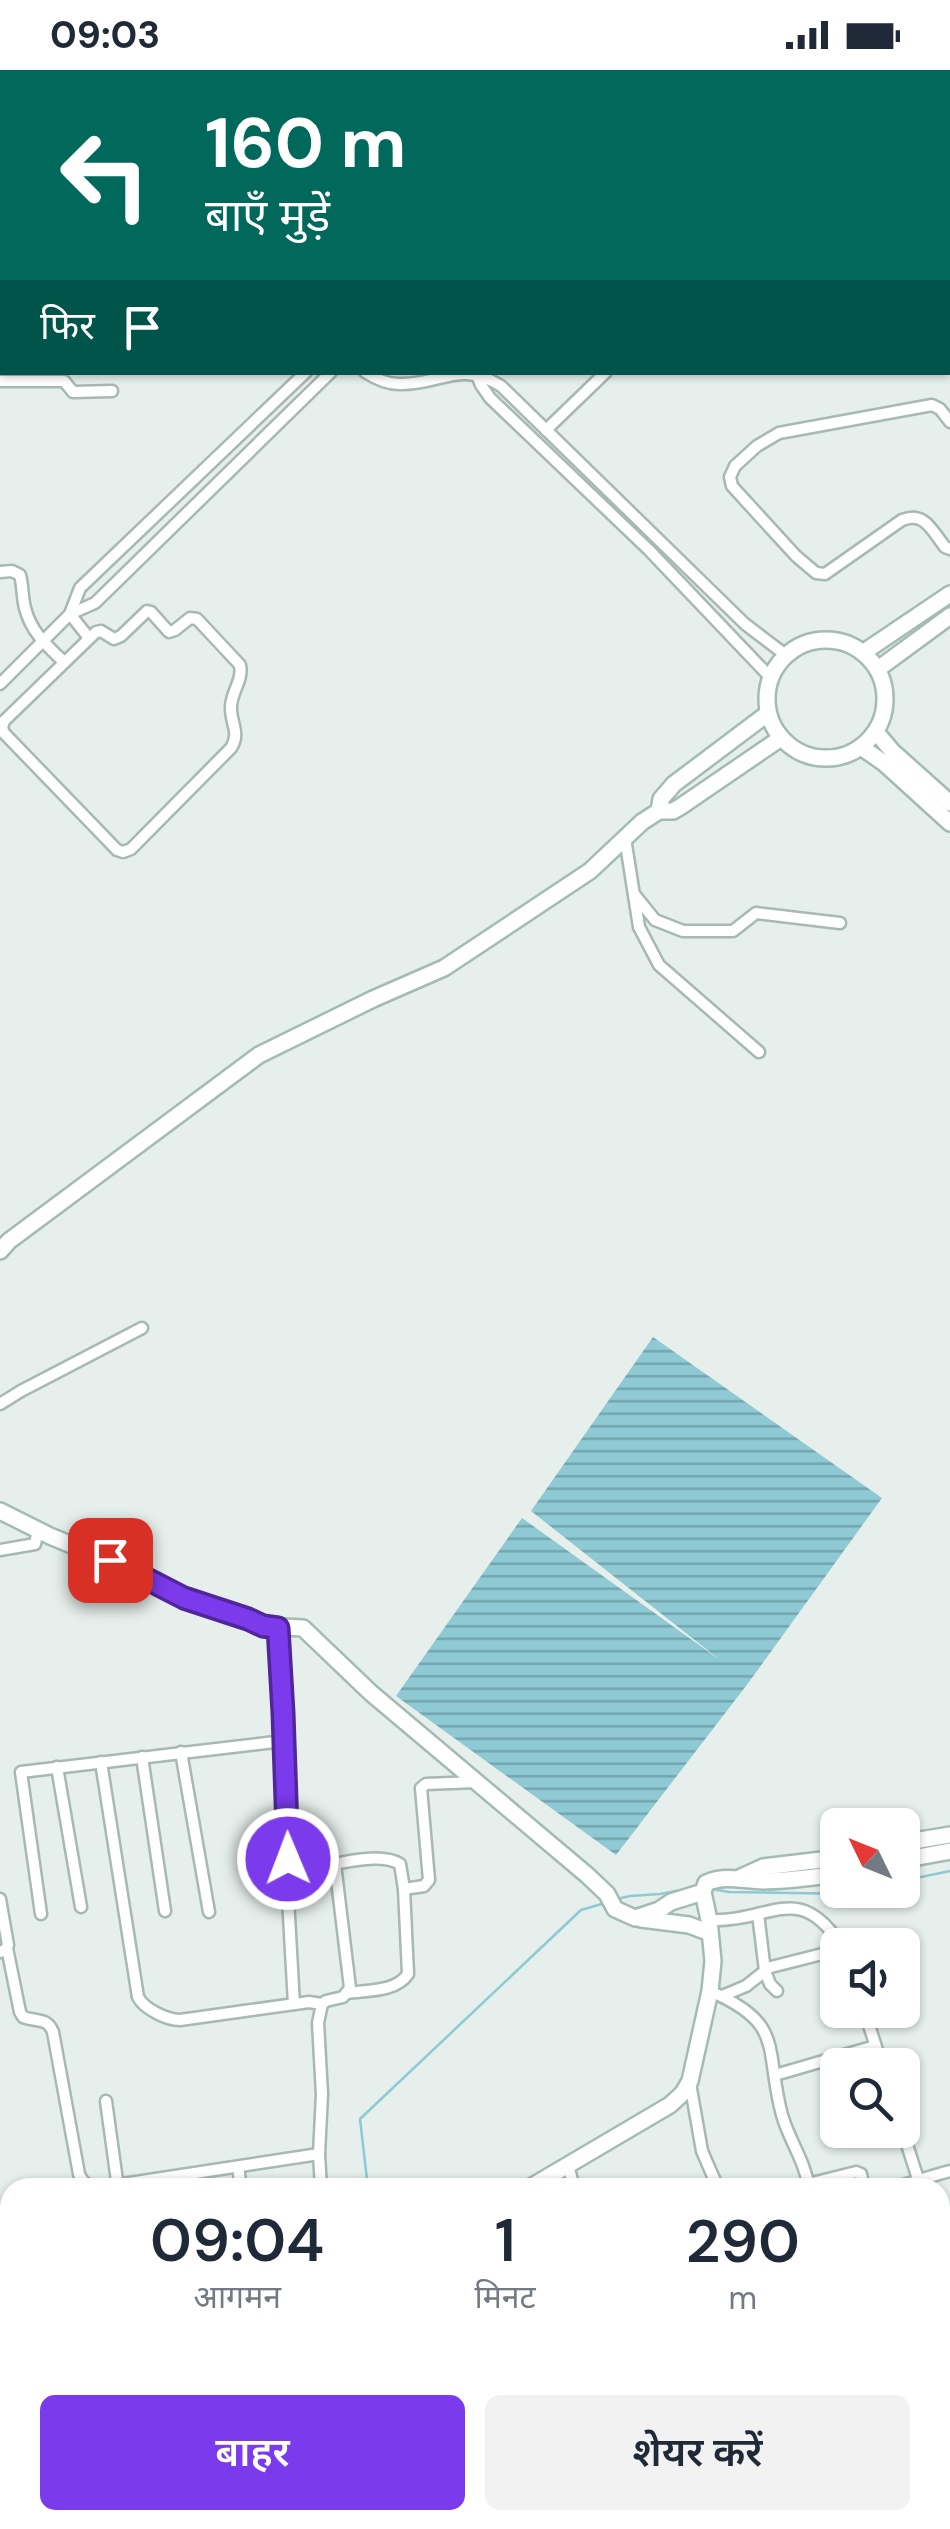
<!DOCTYPE html>
<html lang="hi">
<meta charset="utf-8">
<style>
:root{--surface:#fff;--page:#f2f2f3;--text:#1f2937;--muted:#747a83;--accent:#7c3aed}
body{margin:0;font-family:"DM Sans","Noto Sans Devanagari",sans-serif;background:var(--page);color:var(--text);height:100vh;display:flex;flex-direction:column;font-size:38px;white-space:nowrap}
*{box-sizing:border-box;margin:0}
p{font-size:32px;color:var(--muted)}
.icon{flex:none;width:55px;height:55px;fill:none;stroke:currentColor;stroke-width:2;stroke-linecap:round;stroke-linejoin:round}
.map{position:relative;flex:1;overflow:hidden}
.drawer{position:absolute;left:0px;top:2108px;width:950px;height:352px;display:flex;flex-direction:column;background:var(--surface);border-radius:30px 30px 0 0;box-shadow:0 2px 8px #0004}
.drawer>*{flex:none}
.guide{position:absolute;left:0px;top:0px;width:950px;height:305px;box-shadow:0 2px 8px #0004;background:#00695c;color:#fff;overflow:hidden}
.needle{width:65px;rotate:313deg}
.buttons{position:absolute;left:820px;top:1738px;display:grid;gap:20px}
.buttons a{display:grid;place-items:center;width:100px;height:100px;border-radius:15px;background:var(--surface);box-shadow:0 2px 8px #0004;font-size:50px}
.pin{position:absolute;display:grid;place-items:center;width:85px;height:85px;color:#fff;margin:-42px;border-radius:20px;box-shadow:0 5px 15px #0006}
.me{position:absolute;width:110px;margin:-55px;rotate:359deg;stroke-linejoin:round;filter:drop-shadow(0 0 8px #0008)}
.turn{display:flex;align-items:center;gap:35px;height:210px;padding:0 40px;font-size:45px}
.turn .icon{width:130px;height:130px;stroke-width:2.5}
.turn b{display:block;font-size:70px;line-height:85px}
.then{display:flex;align-items:center;height:95px;padding:0 40px;background:#0003;gap:20px;font-size:38px}
.eta{display:flex;justify-content:space-evenly;align-items:center;height:170px;text-align:center}
.eta b{font-size:60px;font-weight:600;line-height:70px}
.cta{display:flex;gap:20px;margin-top:auto;padding:20px 40px}
.cta a{flex:1;height:115px;border-radius:15px;background:var(--accent);color:#fff;font-size:40px;font-weight:600;line-height:115px;text-align:center}
.cta a+a{background:var(--page);color:var(--text)}
.status{display:flex;justify-content:space-between;align-items:center;height:70px;padding:0 50px;background:var(--surface);direction:ltr}
.status svg{height:28px;fill:currentColor}
.map>svg:first-child{display:block}
.water{fill:url(#water-rules)}
.lines{fill:none;stroke-linecap:round;stroke-linejoin:round}
.stream{stroke:#8ec9d4;stroke-width:2.5}
.street-casing{stroke:#a8b8b2;stroke-width:15}
.secondary-casing{stroke:#a4bbb3;stroke-width:20}
.street{stroke:#fff;stroke-width:10}
.secondary{stroke:#fff;stroke-width:15}
.route-casing{stroke:#51269a;stroke-width:25}
.route{stroke:#7c3aed;stroke-width:18}
</style>
<div class="status"><b>09:03</b><svg viewBox="0 0 49 12"><path d="M0 12V9h3v3zM5 12V6h3v6zM10 12V3h3v9zM15 12V0h3v12zM26 1h20v11H26zM47 4h2v5h-2z"/></svg></div>
<div class="map">
<svg width="950" height="2459" viewBox="0 0 950 2459">
<defs>
<pattern id="water-rules" width="6" height="5" patternUnits="userSpaceOnUse" patternTransform="scale(2.5)"><rect width="6" height="5" fill="#8ec9d4"/><path d="M0 2.5h6" fill="none" stroke="#74a5ad"/></pattern>
</defs>
<rect width="100%" height="100%" fill="#e6efeb"/>
<polygon class="water" points="653,1267 882,1428 749,1612 616,1785 396,1626 522,1448 720,1590 531,1441"/>
<g class="lines">
<g class="stream">
<polyline points="902,1811 950,1801"/>
<polyline points="711,1819 729,1822 854,1824 868,1820"/>
<polyline points="617,1829 630,1826 660,1824 698,1817"/>
<polyline points="368,2118 360,2049 581,1840 605,1833"/>
<polyline points="271,2459 276,2450"/>
</g>
<defs>
<g id="street">
<polyline points="691,0 691,2"/>
<polyline points="814,0 815,2"/>
<polyline points="941,0 943,2"/>
<polyline points="49,2 49,0"/>
<polyline points="113,2 113,0"/>
<polyline points="167,2 167,0"/>
<polyline points="266,2 270,2"/>
<polyline points="288,2 300,0"/>
<polyline points="484,2 484,0"/>
<polyline points="757,2 758,0"/>
<polyline points="948,13 950,19"/>
<polyline points="0,14 2,14"/>
<polyline points="0,64 2,64"/>
<polyline points="0,98 2,98"/>
<polyline points="948,98 950,117"/>
<polyline points="948,128 950,128"/>
<polyline points="0,193 2,193"/>
<polyline points="0,235 2,235"/>
<polyline points="948,264 950,264"/>
<polyline points="0,273 2,273"/>
<path d="M365 302C376 309 389 315 402 314 442 314 460 290 501 316L745 554 787 586"/>
<polyline points="477,305 481,315 490,328 649,480 771,608"/>
<polyline points="0,311 64,311 73,322 112,321"/>
<path d="M950 352 940 339 932 335 779 363 757 376 735 396 730 407 732 416 796 486 816 503 825 504 902 450C925 441 932 461 945 477L950 479"/>
<polyline points="546,360 606,302"/>
<path d="M0 502 12 501 20 505C23 516 22 527 25 538 31 562 47 576 64 592"/>
<path d="M147 541 151 542 169 562 175 560 190 548 197 549 240 595C243 611 232 620 231 636 230 653 241 663 231 678L131 779 123 782 117 780 4 663 2 658 4 651 96 562 101 561 114 569 121 566Z"/>
<polyline points="70,544 80,518 306,302"/>
<polyline points="70,544 89,568"/>
<polyline points="0,614 70,544 95,533 331,302"/>
<polyline points="625,768 639,857 659,895 759,982"/>
<polyline points="634,824 655,850 683,861 733,861 756,843 840,853"/>
<polyline points="0,1334 21,1321 142,1258"/>
<polyline points="0,1480 35,1474 38,1460"/>
<polyline points="277,1558 286,1704 287,1811 294,1934"/>
<polyline points="181,1682 209,1842"/>
<polyline points="142,1687 165,1841"/>
<path d="M101 1692 138 1927C144 1939 167 1950 180 1950L309 1932 322 1934"/>
<polyline points="57,1697 81,1837"/>
<path d="M319 1797C340 1793 381 1782 400 1794L404 1819 408 1904C396 1922 368 1920 348 1923"/>
<polyline points="404,1819 424,1816 429,1810 421,1718 426,1714 476,1712"/>
<polyline points="0,1829 8,1875 5,1880 0,1882"/>
<polyline points="41,1844 21,1702 283,1671"/>
<polyline points="758,1844 765,1901"/>
<path d="M709 1850C770 1853 798 1809 841 1875"/>
<path d="M7 1878 20 1942 23 1947C36 1952 47 1947 53 1962L79 2104C84 2116 90 2116 103 2117L319 2084"/>
<polyline points="771,1897 838,1880"/>
<path d="M710 1921C786 1954 764 1978 782 2045 789 2070 805 2091 809 2118"/>
<polyline points="722,1926 746,1916 765,1901 770,1914 777,1921"/>
<polyline points="864,1940 882,1995"/>
<polyline points="775,2005 875,1976"/>
<polyline points="690,2013 702,2081 718,2118"/>
<polyline points="828,2028 838,2027"/>
<polyline points="106,2031 118,2118"/>
<polyline points="902,2059 919,2112 918,2116"/>
<polyline points="568,2095 574,2118"/>
<polyline points="238,2097 241,2118"/>
<polyline points="808,2114 856,2102 861,2104 864,2118"/>
<polyline points="321,2118 319,2084 322,2024 318,1953 322,1934 326,1931 343,1927 350,1918 335,1794"/>
<path d="M892 2118C913 2113 929 2106 950 2101"/>
<polyline points="0,2263 3,2262 10,2269"/>
<polyline points="0,2445 10,2442"/>
<polyline points="940,2446 945,2436 950,2432"/>
<polyline points="12,2450 15,2459"/>
<polyline points="406,2450 439,2459"/>
<polyline points="56,2459 85,2450"/>
<polyline points="352,2459 356,2450"/>
</g>
<g id="secondary">
<circle cx="826" cy="629" r="59"/>
<polyline points="864,582 950,524"/>
<polyline points="878,599 950,546"/>
<polyline points="876,662 893,682 950,733"/>
<polyline points="861,677 884,693 950,753"/>
<polyline points="659,741 661,729 674,714 767,644"/>
<polyline points="0,1181 9,1171 259,985 373,929 444,898 590,801 642,752 659,741 673,741 680,737 781,668"/>
<polyline points="0,1441 50,1466 110,1491 184,1528 248,1549 263,1556 303,1558 371,1623 587,1805 607,1824 615,1839 635,1848 659,1840 671,1832 703,1822"/>
<polyline points="902,1773 950,1765"/>
<polyline points="902,1790 950,1781"/>
<polyline points="741,1807 763,1797 838,1788"/>
<polyline points="641,1849 689,1855 710,1863"/>
<path d="M529 2118 670 2035 683 2023 690 2011 710 1921 713 1891 709 1850 703 1822 706 1813C726 1804 743 1811 763 1811 788 1811 813 1807 838 1804"/>
<polyline points="558,2450 589,2459"/>
<polyline points="621,2450 654,2459"/>
<polyline points="323,2459 328,2450"/>
</g>
</defs>
<use href="#street" class="street-casing"/>
<use href="#secondary" class="secondary-casing"/>
<use href="#street" class="street"/>
<use href="#secondary" class="secondary"/>
</g>
<g class="lines">
<defs>
<polyline id="route" points="110,1490 184,1528 248,1549 263,1556 278,1558 283,1643 288,1789"/>
</defs>
<use href="#route" class="route-casing"/>
<use href="#route" class="route"/>
</g>
</svg>
<div class="buttons">
<a><svg class="needle" viewBox="-14 -14 28 28"><path d="M0-13l5 13h-10z" fill="#e53935"/><path d="M0 13l5-13h-10z" fill="#747a83"/></svg></a>
<a><svg class="icon" aria-label="sound" viewBox="0 0 24 24"><path d="M4 9h4l5-4v14l-5-4H4zM17 9q2 3 0 6"/></svg></a>
<a><svg class="icon" aria-label="search" viewBox="0 0 24 24"><circle cx="10" cy="10" r="6"/><path d="M15 15l6 6"/></svg></a>
</div>
<div class="pin" style="left:110px;top:1490px;background:#d93025"><svg class="icon" aria-label="arrive" viewBox="0 0 24 24"><path d="M6 21V4h12l-3 4 3 4H6"/></svg></div>
<svg class="me" style="left:288px;top:1789px" viewBox="-20 -20 40 40"><circle r="17" fill="#7c3aed" stroke="#fff" stroke-width="3"/><path d="M0-11L8 9 0 5-8 9z" fill="#fff"/></svg>
<div class="guide">
<div class="turn"><svg class="icon" aria-label="left" viewBox="0 0 24 24"><path d="M17 20v-9H6M10 6l-5 5 5 5"/></svg><div><b>160 m</b>बाएँ मुड़ें</div></div>
<div class="then">फिर<svg class="icon" aria-label="arrive" viewBox="0 0 24 24"><path d="M6 21V4h12l-3 4 3 4H6"/></svg></div>
</div>
<section class="drawer">
<div class="eta">
<div><b>09:04</b><p>आगमन</p></div>
<div><b>1</b><p>मिनट</p></div>
<div><b>290</b><p>m</p></div>
</div>
<div class="cta"><a>बाहर</a><a>शेयर करें</a></div>
</section>
</div>
